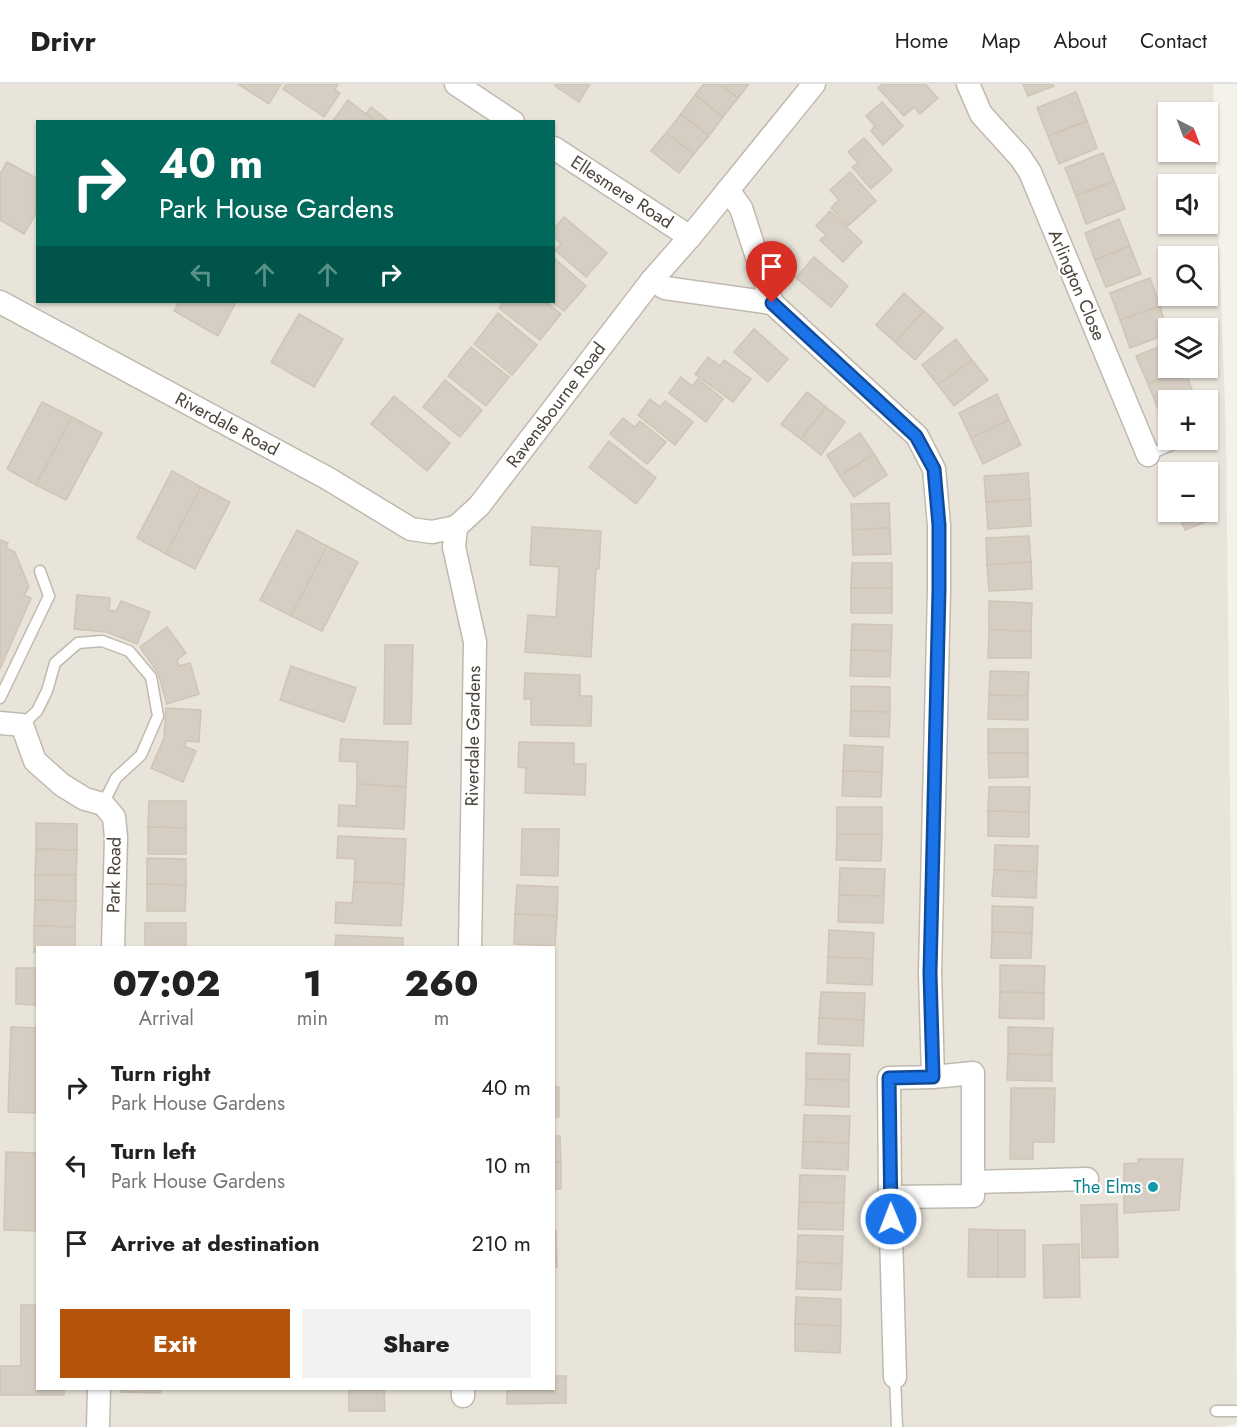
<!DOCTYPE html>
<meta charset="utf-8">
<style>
:root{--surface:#fff;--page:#f2f2f2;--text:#222;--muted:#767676;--line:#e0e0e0;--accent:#b45309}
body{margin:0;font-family:Jost,sans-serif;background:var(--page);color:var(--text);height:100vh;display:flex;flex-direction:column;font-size:22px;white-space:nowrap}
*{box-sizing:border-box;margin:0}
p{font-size:20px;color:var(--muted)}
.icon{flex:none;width:33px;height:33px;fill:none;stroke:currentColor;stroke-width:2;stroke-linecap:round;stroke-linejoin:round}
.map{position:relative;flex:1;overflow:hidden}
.drawer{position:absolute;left:36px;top:862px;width:519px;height:444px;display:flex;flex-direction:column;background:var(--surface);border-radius:0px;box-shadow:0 2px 4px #0004}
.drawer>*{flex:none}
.banner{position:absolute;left:36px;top:36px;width:519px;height:183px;border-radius:0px;box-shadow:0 2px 4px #0004;background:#00695c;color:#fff;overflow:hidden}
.needle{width:39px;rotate:138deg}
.controls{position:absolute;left:1158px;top:18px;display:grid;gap:12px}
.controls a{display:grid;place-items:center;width:60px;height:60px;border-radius:0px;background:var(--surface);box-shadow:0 2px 4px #0004;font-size:30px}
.pin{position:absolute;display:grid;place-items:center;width:51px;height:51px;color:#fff;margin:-62px -26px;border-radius:50% 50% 50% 0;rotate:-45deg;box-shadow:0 0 6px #0007}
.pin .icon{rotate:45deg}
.me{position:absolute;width:66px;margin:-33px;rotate:359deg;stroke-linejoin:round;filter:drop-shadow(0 0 4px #0008)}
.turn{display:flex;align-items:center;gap:21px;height:126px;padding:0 24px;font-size:27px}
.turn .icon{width:78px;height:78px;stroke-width:2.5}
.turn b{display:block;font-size:42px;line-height:51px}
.lanes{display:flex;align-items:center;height:57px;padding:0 24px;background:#0003;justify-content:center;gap:30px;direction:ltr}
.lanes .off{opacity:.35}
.eta{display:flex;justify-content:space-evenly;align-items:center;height:102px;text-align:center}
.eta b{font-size:36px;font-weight:800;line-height:42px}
.action{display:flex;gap:12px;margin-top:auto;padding:12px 24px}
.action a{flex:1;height:69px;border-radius:0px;background:var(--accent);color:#fff;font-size:24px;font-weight:800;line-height:69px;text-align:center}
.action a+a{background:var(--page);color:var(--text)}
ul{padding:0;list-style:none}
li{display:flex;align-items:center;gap:18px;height:78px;padding:0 24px}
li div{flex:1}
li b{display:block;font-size:22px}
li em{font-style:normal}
header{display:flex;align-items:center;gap:36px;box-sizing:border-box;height:84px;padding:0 30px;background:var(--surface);border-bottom:2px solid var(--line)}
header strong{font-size:28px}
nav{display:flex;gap:33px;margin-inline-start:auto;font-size:21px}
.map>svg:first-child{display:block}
.residential{fill:#e8e4da;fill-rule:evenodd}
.building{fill:#d6cec2;stroke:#d0c5b5;stroke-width:1.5}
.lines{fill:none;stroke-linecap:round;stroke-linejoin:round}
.lane-casing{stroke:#c0b9af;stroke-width:13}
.street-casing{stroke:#c0b9af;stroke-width:25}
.lane{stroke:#fff;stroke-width:10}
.street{stroke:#fff;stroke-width:22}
.route-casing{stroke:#114b97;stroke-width:15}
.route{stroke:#1a73e8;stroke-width:10}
.culture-dot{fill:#0f9aa8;stroke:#fff;stroke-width:2}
.labels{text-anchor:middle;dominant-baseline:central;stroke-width:4.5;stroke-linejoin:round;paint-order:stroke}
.street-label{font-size:18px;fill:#49433a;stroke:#fff}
.culture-label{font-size:18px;fill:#0d838f;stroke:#fff;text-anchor:end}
</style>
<header>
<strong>Drivr</strong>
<nav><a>Home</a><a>Map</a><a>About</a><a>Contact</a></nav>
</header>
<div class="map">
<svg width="1237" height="1343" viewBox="0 0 1237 1343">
<rect width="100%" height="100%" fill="#f5f2ec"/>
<path class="residential" d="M0 0H1213L1226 349 1237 1339 1222 1343H0ZM1168 28H1208V68H1168ZM38 38H554V218H38ZM1168 100H1208V140H1168ZM1168 172H1208V212H1168ZM1168 244H1208V284H1168ZM1168 316H1208V356H1168ZM1168 388H1208V428H1168ZM38 864H554V1305H38Z"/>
<g class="building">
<polygon points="238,0 281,0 269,20"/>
<polygon points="286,0 338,0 335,6 340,9 324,33 283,5"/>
<polygon points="556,0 590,0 579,18 555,2"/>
<polygon points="704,0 720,0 738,14 723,33 695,11"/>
<polygon points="720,0 749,0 738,14"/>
<polygon points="882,0 925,0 938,14 920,30 914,23 904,32 878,4"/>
<polygon points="1023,0 1053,0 1054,2 1028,12"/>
<polygon points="1076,8 1087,37 1048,52 1037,24"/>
<polygon points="695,11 723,33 709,52 681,30"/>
<polygon points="348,16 366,30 377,38 332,38"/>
<polygon points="882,18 903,42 883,61 871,47 875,42 866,32"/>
<polygon points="371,23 390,38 377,38 366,30"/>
<polygon points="681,30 709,52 694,70 666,49"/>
<polygon points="1087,37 1097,64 1059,80 1048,52"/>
<polygon points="666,49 694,70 679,89 651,67"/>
<polygon points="864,54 892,86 871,105 852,83 858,79 848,68"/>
<polygon points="1103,69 1114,97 1076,112 1065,84"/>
<polygon points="7,78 38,95 38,126 24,150 0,136 0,90"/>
<polygon points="850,88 876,117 848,142 831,124 839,116 830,106"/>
<polygon points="1114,97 1125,125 1086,140 1076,112"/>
<polygon points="830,127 862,158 843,178 820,156 826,151 816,142"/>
<polygon points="564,133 607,169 586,193 555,166 561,160 554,153 554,145"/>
<polygon points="1119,135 1130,162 1095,176 1085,149"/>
<polygon points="1130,162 1141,190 1106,203 1095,176"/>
<polygon points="814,173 848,202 831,223 796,194"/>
<polygon points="554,174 586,202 564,227 552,218"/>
<polygon points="1150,194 1160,222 1120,236 1110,209"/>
<polygon points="904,209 924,227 895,258 876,241"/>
<polygon points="179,218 236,218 218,252 174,227"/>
<polygon points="504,218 546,218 561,230 540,256 499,224"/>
<polygon points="1160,222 1168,250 1130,264 1120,236"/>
<polygon points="924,227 943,244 915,276 895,258"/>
<polygon points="498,229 537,261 512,291 474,260"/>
<polygon points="299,230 343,255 314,303 271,278"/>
<polygon points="754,245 788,275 768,298 734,268"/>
<polygon points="956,255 972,276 938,301 922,281"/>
<polygon points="1168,259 1168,284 1183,284 1184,285 1148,300 1136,272"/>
<polygon points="471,263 509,293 486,322 448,292"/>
<polygon points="708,273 720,282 724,276 751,295 733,318 695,290"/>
<polygon points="972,276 988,296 954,322 938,301"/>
<polygon points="1184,285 1195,313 1186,316 1168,316 1168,323 1159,327 1148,300"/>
<polygon points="681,293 692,302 698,295 723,315 706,338 669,309"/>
<polygon points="445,296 482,326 460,353 423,323"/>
<polygon points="807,308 826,323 801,355 781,340"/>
<polygon points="997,310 1009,336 971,354 959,329"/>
<polygon points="394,312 450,359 427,387 371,340"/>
<polygon points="650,315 660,323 665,317 693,338 675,361 638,331"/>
<polygon points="42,318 72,333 36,401 7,385"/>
<polygon points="826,323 845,338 821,371 801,355"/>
<polygon points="72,333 102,349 66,416 36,401"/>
<polygon points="623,334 635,343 640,337 666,358 647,380 610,350"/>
<polygon points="1009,336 1021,361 983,380 971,354"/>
<polygon points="860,349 874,370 840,392 827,371"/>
<polygon points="609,357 656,394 636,420 589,383"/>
<polygon points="874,370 887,391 854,413 840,392"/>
<polygon points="172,387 201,403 166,470 137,454"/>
<polygon points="1028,389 1030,415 986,418 984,392"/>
<polygon points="201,403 230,418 195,485 166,470"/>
<polygon points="1030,415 1031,442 988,445 986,418"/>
<polygon points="889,419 890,444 852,446 851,420"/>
<polygon points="1208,423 1213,435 1185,446 1177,428 1208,428"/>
<polygon points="532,443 601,447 599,485 596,485 591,573 525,568 528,531 556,533 559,483 530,481"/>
<polygon points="890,444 891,470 853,471 852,446"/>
<polygon points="297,446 327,462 291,532 260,516"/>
<polygon points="1029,452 1031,478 987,481 986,454"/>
<polygon points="0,456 8,459 6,464 15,468 29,503 24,511 31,514 0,585"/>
<polygon points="327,462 358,478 322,547 291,532"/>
<polygon points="1031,478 1032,505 989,507 987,481"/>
<polygon points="852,479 892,479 892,504 851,504"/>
<rect x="851" y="504" width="41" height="25"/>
<polygon points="77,511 110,514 109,526 116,527 121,517 150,528 137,560 107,548 74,545"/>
<polygon points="989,517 1032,519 1031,547 989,546"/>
<polygon points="852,540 892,541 891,567 851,566"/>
<polygon points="167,543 186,569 177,576 179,582 190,579 199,610 167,620 158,589 140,563"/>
<polygon points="989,546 1031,547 1031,574 988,574"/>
<polygon points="385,561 413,561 411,640 384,640"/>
<polygon points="851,566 891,567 890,593 850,592"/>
<polygon points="291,582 356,604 344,638 280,616"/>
<polygon points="990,587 1029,588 1028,612 989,611"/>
<polygon points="525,589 580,591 580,612 592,612 591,642 531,641 531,615 524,615"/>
<polygon points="851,602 890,603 890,628 851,627"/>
<polygon points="989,611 1028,612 1028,636 988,635"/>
<polygon points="166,624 201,626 199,658 186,657 184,662 196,667 183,698 151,684 164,654"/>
<polygon points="851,627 890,628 889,653 850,652"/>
<rect x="988" y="645" width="40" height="24"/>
<polygon points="341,655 408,658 406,703 357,700 357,678 339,677"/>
<polygon points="519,658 574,659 574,680 586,680 585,711 525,709 526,684 518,683"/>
<polygon points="844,661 883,663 882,688 843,687"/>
<polygon points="988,669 1028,669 1028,693 989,694"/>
<polygon points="843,687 882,688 881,713 842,712"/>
<polygon points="357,700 406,703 404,745 338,742 339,721 356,722"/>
<polygon points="989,703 1030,703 1029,728 988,727"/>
<polygon points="149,717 186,717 186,744 148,743"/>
<rect x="837" y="723" width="45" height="27"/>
<polygon points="988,727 1029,728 1029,753 988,752"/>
<polygon points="36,739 77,740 77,766 36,765"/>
<polygon points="148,743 186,744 186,770 148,770"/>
<polygon points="522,745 559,745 558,792 521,791"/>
<polygon points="837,750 882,750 881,777 836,776"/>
<polygon points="338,752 406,755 404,800 354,798 355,775 337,774"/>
<polygon points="995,761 1038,762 1037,788 994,786"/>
<polygon points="36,765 77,766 76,791 35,791"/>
<polygon points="147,774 186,775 186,801 147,800"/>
<polygon points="840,784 885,785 884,812 839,811"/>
<polygon points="994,786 1037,788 1036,814 992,812"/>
<polygon points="35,791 76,791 76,817 35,816"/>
<polygon points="354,798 404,800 401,842 335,839 336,818 352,819"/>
<polygon points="147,800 186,801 185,827 147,827"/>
<polygon points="517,801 558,803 557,832 515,830"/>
<polygon points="839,811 884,812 883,839 838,838"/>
<polygon points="35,816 76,817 75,843 34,842"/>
<polygon points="992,822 1033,823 1032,849 992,848"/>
<polygon points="515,830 557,832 555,862 514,860"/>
<rect x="145" y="839" width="41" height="25"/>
<polygon points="34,842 75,843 75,864 38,864 38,868 34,868"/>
<polygon points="829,846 874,849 873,875 828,873"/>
<polygon points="992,848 1032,849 1031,874 991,874"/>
<polygon points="336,851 403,854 403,864 335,864"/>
<polygon points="828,873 873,875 872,901 827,899"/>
<polygon points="1000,881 1045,882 1044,909 1000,908"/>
<polygon points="16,884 38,884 38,921 16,920"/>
<polygon points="821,908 865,909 864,936 819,934"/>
<polygon points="1000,908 1044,909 1044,935 999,934"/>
<polygon points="819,934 864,936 863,962 818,960"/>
<polygon points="11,943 38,944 38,1029 8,1028"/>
<polygon points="1008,943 1053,944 1052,971 1008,970"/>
<polygon points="806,969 850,970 849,996 806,995"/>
<polygon points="1008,970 1052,971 1052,997 1007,996"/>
<polygon points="806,995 849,996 849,1023 805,1021"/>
<rect x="554" y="1003" width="5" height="30"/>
<polygon points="1011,1004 1055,1004 1054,1058 1033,1058 1033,1075 1010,1075"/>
<polygon points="804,1031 850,1032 849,1059 803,1058"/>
<polygon points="554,1052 560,1052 561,1078 554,1078"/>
<polygon points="803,1058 849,1059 848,1086 802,1084"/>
<polygon points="6,1068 38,1069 38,1147 4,1146"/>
<polygon points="1138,1075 1183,1075 1179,1126 1124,1129 1124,1080 1138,1079"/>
<rect x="554" y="1078" width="7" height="27"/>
<polygon points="800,1091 845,1092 844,1119 799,1118"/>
<polygon points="799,1118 844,1119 843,1146 798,1145"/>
<polygon points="1117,1120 1118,1173 1082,1174 1081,1121"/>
<polygon points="969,1145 998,1146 998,1193 968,1193"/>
<rect x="998" y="1146" width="27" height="47"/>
<polygon points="554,1147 556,1147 557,1183 554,1183"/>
<polygon points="798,1151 843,1152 842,1180 797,1178"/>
<polygon points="1079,1160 1080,1213 1044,1214 1043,1161"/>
<polygon points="797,1178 842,1180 841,1206 796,1205"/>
<polygon points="796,1213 841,1215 841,1242 795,1240"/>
<polygon points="21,1221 38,1221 38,1305 64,1305 64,1311 0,1311 0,1282 21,1282"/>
<polygon points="795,1240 841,1242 840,1269 795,1267"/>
<polygon points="554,1292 566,1292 566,1319 507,1320 507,1305 554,1305"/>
<polygon points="121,1305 161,1305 160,1309 121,1308"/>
<polygon points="349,1305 384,1305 385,1327 349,1327"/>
</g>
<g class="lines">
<defs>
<g id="lane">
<polyline points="1148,371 1183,356"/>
<polyline points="0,614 49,512 40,487"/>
<polyline points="22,641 37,627 47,607 55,579 78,559 102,557 129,567 151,593 158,632 141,671 116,694 103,720"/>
<polyline points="895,1293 897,1343"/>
<polyline points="1216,1327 1237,1327"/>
</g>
<g id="street">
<polyline points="456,0 513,38"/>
<polyline points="968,0 981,30 1020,73 1030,88 1148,371"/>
<polyline points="554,64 690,153"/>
<polyline points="728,106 741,124 772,219 917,352 934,385 939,441 939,506 930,889 933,993 889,994 890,1113 895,1293"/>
<polyline points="652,196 665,204 772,219"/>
<polyline points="0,218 327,394 411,445 432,448 456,443"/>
<polyline points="456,443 479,422 652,196 690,153 814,0"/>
<polyline points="456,443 454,463 475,558 470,864"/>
<polyline points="0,639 22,641 35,677 62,701 85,715 103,720 114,733 116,753 113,864"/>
<polyline points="974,1098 1087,1095"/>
<polyline points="890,1113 973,1112 973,989 933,993"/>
<polyline points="463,1312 463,1305"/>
<polyline points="98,1343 99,1305"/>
</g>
</defs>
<use href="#lane" class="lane-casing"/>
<use href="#street" class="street-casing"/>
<use href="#lane" class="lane"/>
<use href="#street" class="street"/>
</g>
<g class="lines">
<defs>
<polyline id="route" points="772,219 916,352 934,385 939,441 939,506 930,889 933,993 889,994 891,1135"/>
</defs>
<use href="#route" class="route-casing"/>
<use href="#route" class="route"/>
</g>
<circle class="culture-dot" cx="1153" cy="1103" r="6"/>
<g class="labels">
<g class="street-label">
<text transform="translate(622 108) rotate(33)">Ellesmere Road</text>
<text transform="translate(1077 201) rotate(67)">Arlington Close</text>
<text transform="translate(556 321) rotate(-53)">Ravensbourne Road</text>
<text transform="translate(227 340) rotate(28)">Riverdale Road</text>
<text transform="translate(473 652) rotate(-89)">Riverdale Gardens</text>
<text transform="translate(114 791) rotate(-89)">Park Road</text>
</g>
<g class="culture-label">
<text x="1141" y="1103">The Elms</text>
</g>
</g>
</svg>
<div class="controls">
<a><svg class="needle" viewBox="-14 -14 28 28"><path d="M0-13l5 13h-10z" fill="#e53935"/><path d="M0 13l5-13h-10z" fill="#767676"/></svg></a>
<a><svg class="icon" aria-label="sound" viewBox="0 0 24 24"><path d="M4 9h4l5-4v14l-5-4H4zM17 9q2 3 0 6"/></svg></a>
<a><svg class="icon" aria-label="search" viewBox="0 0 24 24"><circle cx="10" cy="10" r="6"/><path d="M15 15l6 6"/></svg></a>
<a><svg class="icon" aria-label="layers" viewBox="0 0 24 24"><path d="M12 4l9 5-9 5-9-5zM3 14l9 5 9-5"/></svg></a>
<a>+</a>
<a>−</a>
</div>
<div class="pin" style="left:772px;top:219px;background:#d93025"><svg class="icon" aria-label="arrive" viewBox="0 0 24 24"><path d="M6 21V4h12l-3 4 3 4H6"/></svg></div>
<svg class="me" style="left:891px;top:1135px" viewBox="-20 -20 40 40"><circle r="17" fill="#1a73e8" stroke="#fff" stroke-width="3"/><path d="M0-11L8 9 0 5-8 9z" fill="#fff"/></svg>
<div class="banner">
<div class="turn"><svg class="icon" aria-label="right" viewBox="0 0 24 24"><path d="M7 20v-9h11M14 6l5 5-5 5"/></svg><div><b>40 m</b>Park House Gardens</div></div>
<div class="lanes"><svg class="icon off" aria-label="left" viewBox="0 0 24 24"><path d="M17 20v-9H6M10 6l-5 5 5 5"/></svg><svg class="icon off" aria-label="ahead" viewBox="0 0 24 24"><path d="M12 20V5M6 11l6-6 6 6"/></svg><svg class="icon off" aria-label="ahead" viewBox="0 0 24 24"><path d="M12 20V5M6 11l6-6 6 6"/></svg><svg class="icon" aria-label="right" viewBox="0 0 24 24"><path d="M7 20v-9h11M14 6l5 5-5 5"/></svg></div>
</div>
<section class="drawer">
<div class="eta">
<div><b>07:02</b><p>Arrival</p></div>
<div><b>1</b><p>min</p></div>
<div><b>260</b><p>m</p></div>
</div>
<ul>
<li><svg class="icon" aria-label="right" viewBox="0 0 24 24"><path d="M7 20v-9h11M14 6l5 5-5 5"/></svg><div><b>Turn right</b><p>Park House Gardens</p></div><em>40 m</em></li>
<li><svg class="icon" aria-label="left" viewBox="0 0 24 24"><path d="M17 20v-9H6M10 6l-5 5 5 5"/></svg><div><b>Turn left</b><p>Park House Gardens</p></div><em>10 m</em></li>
<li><svg class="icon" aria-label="arrive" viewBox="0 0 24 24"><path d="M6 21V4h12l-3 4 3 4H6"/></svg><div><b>Arrive at destination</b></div><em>210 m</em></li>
</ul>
<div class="action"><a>Exit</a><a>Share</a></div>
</section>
</div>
